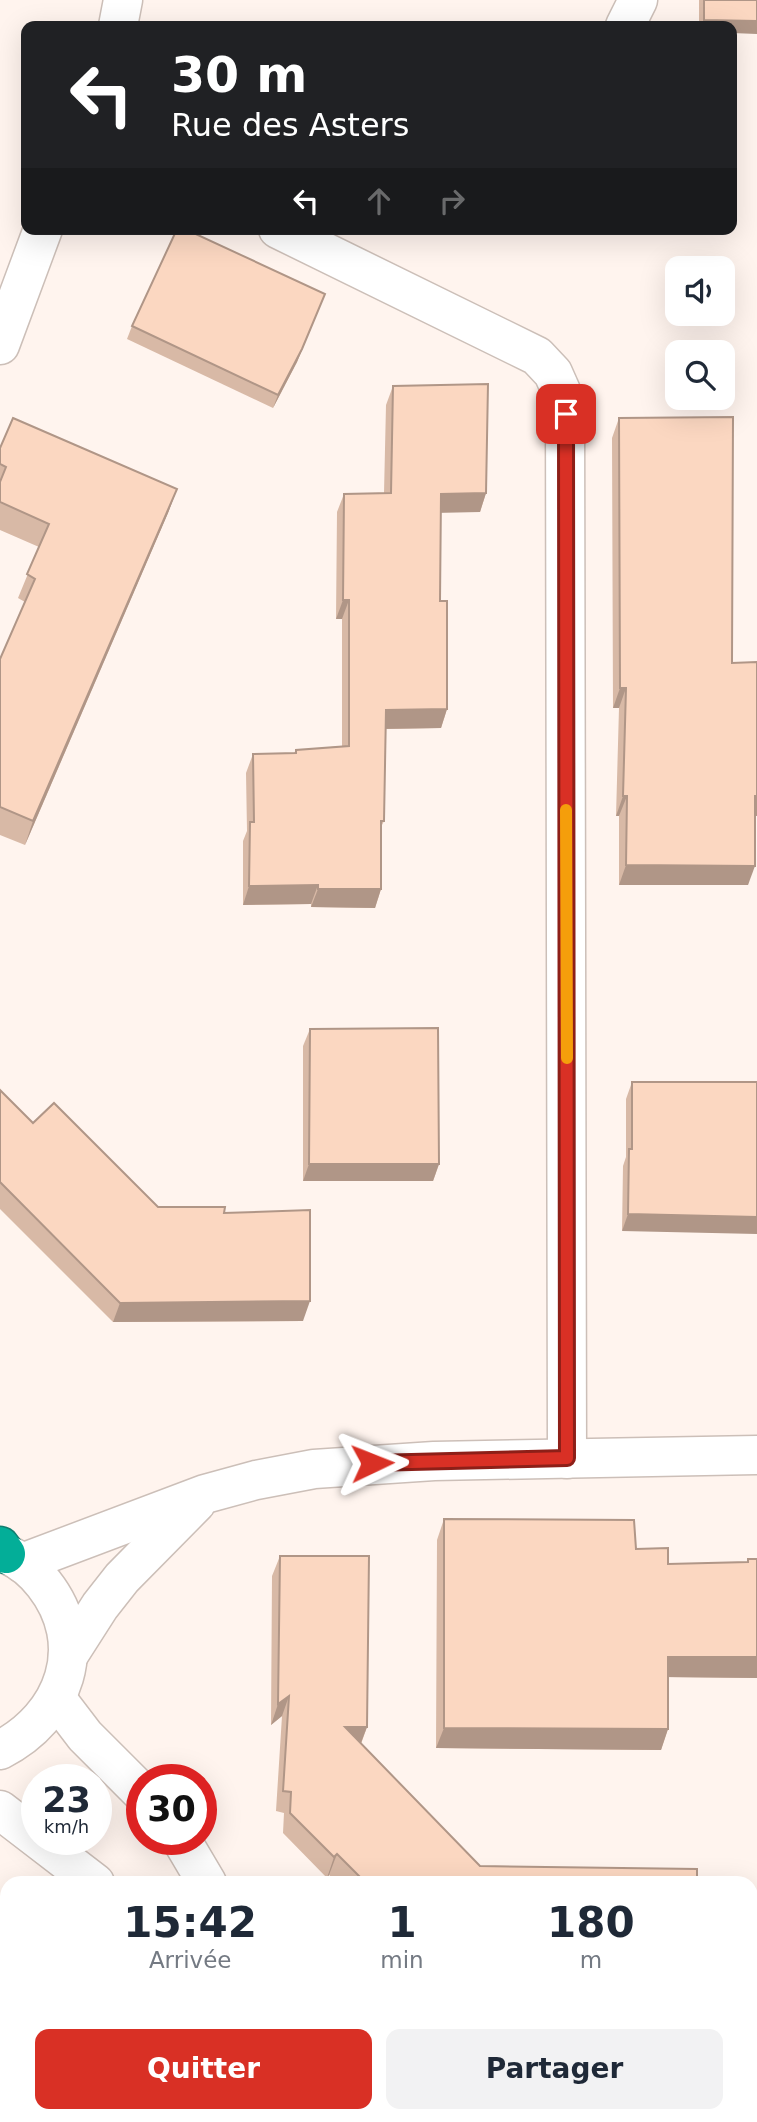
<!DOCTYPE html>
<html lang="fr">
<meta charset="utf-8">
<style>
:root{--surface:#fff;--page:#f2f2f3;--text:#1f2937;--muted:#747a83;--accent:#d93025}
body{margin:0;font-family:"DejaVu Sans",sans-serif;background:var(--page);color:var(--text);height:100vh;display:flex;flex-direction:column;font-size:26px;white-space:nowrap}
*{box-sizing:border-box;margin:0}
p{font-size:23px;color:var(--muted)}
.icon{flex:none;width:38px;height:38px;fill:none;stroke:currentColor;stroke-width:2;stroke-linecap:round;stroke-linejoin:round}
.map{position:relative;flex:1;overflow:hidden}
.sheet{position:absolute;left:0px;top:1876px;width:758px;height:247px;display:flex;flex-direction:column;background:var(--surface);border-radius:21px 21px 0 0;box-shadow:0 7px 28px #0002}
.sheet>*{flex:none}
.hud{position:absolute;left:21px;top:21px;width:716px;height:214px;border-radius:14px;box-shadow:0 7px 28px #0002;background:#202124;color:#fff;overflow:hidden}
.fabs{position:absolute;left:665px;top:256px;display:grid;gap:14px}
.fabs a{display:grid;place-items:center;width:70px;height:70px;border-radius:14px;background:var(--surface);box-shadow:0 7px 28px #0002;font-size:35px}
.speed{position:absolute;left:21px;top:1764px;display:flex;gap:14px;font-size:35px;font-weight:700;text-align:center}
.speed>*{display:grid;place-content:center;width:91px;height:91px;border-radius:50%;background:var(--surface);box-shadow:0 7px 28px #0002;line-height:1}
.speed small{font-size:18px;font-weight:400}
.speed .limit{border:10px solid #d22;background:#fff;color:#111}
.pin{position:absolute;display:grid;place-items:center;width:60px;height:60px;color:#fff;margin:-30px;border-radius:14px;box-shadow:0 4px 10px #0006}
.me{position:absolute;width:77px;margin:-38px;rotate:88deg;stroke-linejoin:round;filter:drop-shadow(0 0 5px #0008)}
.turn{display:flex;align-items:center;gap:24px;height:147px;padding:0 35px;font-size:32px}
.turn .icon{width:91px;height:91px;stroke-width:2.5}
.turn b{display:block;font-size:49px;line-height:60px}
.lanes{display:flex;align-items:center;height:66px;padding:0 35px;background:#0003;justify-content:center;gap:35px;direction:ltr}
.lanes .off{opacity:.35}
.eta{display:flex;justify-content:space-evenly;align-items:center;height:119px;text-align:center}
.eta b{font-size:42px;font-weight:700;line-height:49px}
.button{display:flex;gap:14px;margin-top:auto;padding:14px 35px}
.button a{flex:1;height:80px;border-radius:14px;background:var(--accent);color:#fff;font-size:28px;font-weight:700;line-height:80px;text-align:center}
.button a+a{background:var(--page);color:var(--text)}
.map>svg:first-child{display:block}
.pitch{fill:#f5b389}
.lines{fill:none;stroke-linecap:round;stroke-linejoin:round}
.minor-casing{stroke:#ccbfb8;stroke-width:41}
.highway-casing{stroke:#117e6f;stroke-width:41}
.minor{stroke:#fff;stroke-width:38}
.highway{stroke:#03ae98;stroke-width:38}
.wall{fill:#d8b9a6}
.shaded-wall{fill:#b09687}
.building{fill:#fbd7c1;stroke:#b09687;stroke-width:2}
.route-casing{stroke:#8d1f18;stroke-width:18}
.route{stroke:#d93025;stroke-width:12}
.slow{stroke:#f59e0b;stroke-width:12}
</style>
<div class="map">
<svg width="757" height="2122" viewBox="0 0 757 2122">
<rect width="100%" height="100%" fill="#fff4ee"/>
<polygon class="pitch" points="454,2116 623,2116 623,2122 415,2122"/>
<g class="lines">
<defs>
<g id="minor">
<polyline points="118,26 123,0"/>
<polyline points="625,26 638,0"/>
<polyline points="278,229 537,356 553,373 565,400 567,1459"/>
<polyline points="0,345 43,229"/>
<polyline points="22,1563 205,1494 256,1480 314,1469 434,1461 757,1455"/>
<polyline points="68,1656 100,1606 122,1578 196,1503"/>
<polyline points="56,1698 85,1736 142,1793"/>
<path d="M0 1750C65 1717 91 1644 44 1584 33 1570 18 1558 1 1552"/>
<polyline points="0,1810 95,1883"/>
<polyline points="181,1839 207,1883"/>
<polyline points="266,2116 268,2122"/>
</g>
<polyline id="highway" points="0,1546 6,1554"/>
</defs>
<use href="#minor" class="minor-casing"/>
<use href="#highway" class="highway-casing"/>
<use href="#minor" class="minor"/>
<use href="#highway" class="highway"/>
</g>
<g class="wall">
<polygon points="699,0 757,0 732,26 699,26"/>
<polygon points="325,294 297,362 273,408 127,339 132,326"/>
<polygon points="393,386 486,493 480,512 441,512 440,601 447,709 441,728 385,729 384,821 381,827 381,889 375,908 311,907 311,904 243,905 243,841 247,831 246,773 253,754 294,753 296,750 342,746 342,619 336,619 337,512 344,494 384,493 386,405"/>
<polygon points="619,418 732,663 757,816 755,816 748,885 619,885 619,816 616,816 619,708 613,708 612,438"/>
<polygon points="0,448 177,489 168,513 25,845 0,835 0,659 25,602 18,598 39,547 0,530"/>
<polygon points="310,1029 439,1164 433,1181 303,1181 303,1046"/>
<polygon points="632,1082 757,1082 622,1231 623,1166 626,1157 626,1099"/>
<polygon points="0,1090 33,1123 158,1207 224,1213 303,1321 113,1322 0,1209"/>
<polygon points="444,1519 636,1549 668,1564 747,1562 748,1559 757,1678 668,1677 668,1729 661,1750 436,1748 437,1540"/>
<polygon points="280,1556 367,1727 361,1744 480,1866 697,1883 338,1883 329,1875 327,1878 283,1833 284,1813 276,1811 282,1716 271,1725 272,1576"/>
<polygon points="7,2033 7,2113 0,2089 0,2035"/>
<polygon points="8,2116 70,2116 72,2122 9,2122"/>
</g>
<g class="shaded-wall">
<polygon points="704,20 757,21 757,34 732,33 732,26 701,26"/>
<polygon points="507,229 526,229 525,231 506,231"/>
<polygon points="527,229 598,229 596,235 525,234"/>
<polygon points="325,294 297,362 273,408 278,395"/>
<polygon points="177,489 168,513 25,845 33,821"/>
<polygon points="486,493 480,512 434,513 441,494"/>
<polygon points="343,600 349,600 342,619 336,619"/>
<polygon points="620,688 626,688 619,708 613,708"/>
<polygon points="447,709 441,728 379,729 386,710"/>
<polygon points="623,796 627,796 619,816 616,816"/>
<polygon points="755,796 757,796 757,816 748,815"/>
<polygon points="626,865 755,866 748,885 619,885"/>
<polygon points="318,885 311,904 243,905 249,886"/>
<polygon points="318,889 381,889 375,908 311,907"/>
<polygon points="309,1164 439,1164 433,1181 303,1181"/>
<polygon points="628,1214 757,1217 757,1234 622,1231"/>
<polygon points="310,1301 303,1321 113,1322 120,1303"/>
<polygon points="668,1657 757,1657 757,1678 661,1677"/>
<polygon points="289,1696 282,1716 271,1725 278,1704"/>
<polygon points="345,1727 367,1727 359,1748"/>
<polygon points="444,1728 668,1729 661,1750 436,1748"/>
<polygon points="337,1854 329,1875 327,1878 334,1857"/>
</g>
<g class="building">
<polygon points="704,0 757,0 757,21 704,20"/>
<polygon points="177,229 185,229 325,294 302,349 278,395 132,326"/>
<polygon points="488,384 486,493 441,494 440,601 447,601 447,709 386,710 384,821 381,821 381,889 318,889 318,885 249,886 250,822 254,822 253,754 296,753 296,750 349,746 349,600 343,600 344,494 391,493 393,386"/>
<polygon points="733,417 732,663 757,662 757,796 755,796 755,866 626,865 627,796 623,796 626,688 620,688 619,418"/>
<polygon points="13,418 177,489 33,821 0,807 0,659 35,579 27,574 49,524 0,502 0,482 6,467 0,464 0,448"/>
<polygon points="438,1028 439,1164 309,1164 310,1029"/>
<polygon points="632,1082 757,1082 757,1217 628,1214 629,1149 632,1149"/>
<polygon points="0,1090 33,1123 54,1103 158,1207 225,1207 224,1213 310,1210 310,1301 120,1303 0,1182"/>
<polygon points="444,1519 634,1520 636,1549 668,1548 668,1564 748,1562 748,1559 757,1559 757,1657 668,1657 668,1729 444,1728"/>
<polygon points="280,1556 369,1556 367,1727 345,1727 480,1866 697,1869 697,1883 366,1883 337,1854 334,1857 290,1813 291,1792 283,1791 289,1696 278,1704"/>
<polygon points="7,2033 7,2073 0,2048 0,2035"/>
<polygon points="19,2116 70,2116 72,2122 21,2122"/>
</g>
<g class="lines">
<defs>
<polyline id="route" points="372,1463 567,1458 566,414"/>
</defs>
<use href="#route" class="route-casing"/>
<use href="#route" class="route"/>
<polyline class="slow" points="566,810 567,1058"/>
</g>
</svg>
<div class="fabs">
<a><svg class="icon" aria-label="sound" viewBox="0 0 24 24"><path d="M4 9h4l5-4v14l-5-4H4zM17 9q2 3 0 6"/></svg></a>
<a><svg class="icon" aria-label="search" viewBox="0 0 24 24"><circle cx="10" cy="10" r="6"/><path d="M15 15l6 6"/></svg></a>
</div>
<div class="speed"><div>23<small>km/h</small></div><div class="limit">30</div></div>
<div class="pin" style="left:566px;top:414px;background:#d93025"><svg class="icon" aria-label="arrive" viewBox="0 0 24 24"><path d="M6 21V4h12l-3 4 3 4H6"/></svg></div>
<svg class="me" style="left:372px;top:1463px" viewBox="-20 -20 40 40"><path d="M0-17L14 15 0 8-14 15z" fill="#d93025" stroke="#fff" stroke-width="4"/></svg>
<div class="hud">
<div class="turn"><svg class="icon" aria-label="left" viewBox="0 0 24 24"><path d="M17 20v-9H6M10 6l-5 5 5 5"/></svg><div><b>30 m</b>Rue des Asters</div></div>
<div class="lanes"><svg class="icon" aria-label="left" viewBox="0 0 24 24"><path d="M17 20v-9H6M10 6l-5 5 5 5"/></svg><svg class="icon off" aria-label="ahead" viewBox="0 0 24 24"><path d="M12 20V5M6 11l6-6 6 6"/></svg><svg class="icon off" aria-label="right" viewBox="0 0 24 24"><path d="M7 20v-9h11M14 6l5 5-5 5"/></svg></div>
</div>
<section class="sheet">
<div class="eta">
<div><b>15:42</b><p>Arrivée</p></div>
<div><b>1</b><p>min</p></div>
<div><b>180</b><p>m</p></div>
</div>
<div class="button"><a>Quitter</a><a>Partager</a></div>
</section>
</div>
